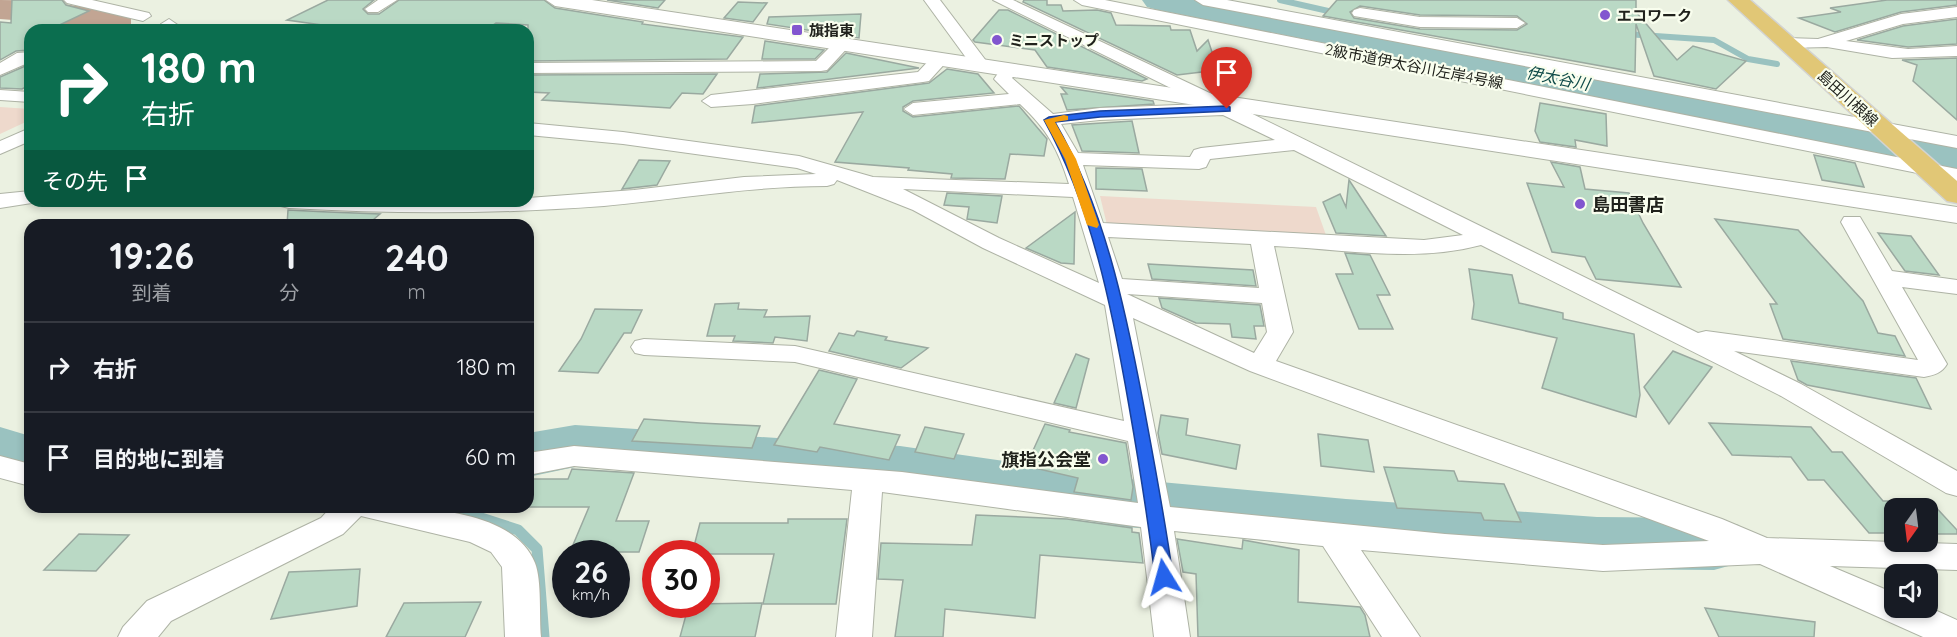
<!DOCTYPE html>
<html lang="ja">
<meta charset="utf-8">
<style>
:root{--surface:#171b24;--page:#20242c;--text:#f1f3f6;--muted:#9ea1a6;--line:#363941}
body{margin:0;font-family:Quicksand,"Noto Sans JP",sans-serif;background:var(--page);color:var(--text);height:100vh;display:flex;flex-direction:column;font-size:22px;white-space:nowrap}
*{box-sizing:border-box;margin:0}
p{font-size:20px;color:var(--muted)}
.icon{flex:none;width:33px;height:33px;fill:none;stroke:currentColor;stroke-width:2;stroke-linecap:round;stroke-linejoin:round}
.map{position:relative;flex:1;overflow:hidden}
.panel{position:absolute;left:24px;top:219px;width:510px;height:294px;display:flex;flex-direction:column;background:var(--surface);border-radius:18px;box-shadow:0 3px 9px #0003}
.panel>*{flex:none}
.top-card{position:absolute;left:24px;top:24px;width:510px;height:183px;border-radius:18px;box-shadow:0 3px 9px #0003;background:#0b6e4f;color:#fff;overflow:hidden}
.needle{width:39px;rotate:194deg}
.controls{position:absolute;left:1884px;top:498px;display:grid;gap:12px}
.controls a{display:grid;place-items:center;width:54px;height:54px;border-radius:12px;background:var(--surface);box-shadow:0 3px 9px #0003;font-size:30px}
.speed{position:absolute;left:552px;top:540px;display:flex;gap:12px;font-size:30px;font-weight:700;text-align:center}
.speed>*{display:grid;place-content:center;width:78px;height:78px;border-radius:50%;background:var(--surface);box-shadow:0 3px 9px #0003;line-height:1}
.speed small{font-size:15px;font-weight:400}
.speed .limit{border:9px solid #d22;background:#fff;color:#111}
.pin{position:absolute;display:grid;place-items:center;width:51px;height:51px;color:#fff;margin:-62px -26px;border-radius:50% 50% 50% 0;rotate:-45deg;box-shadow:0 0 6px #0007}
.pin .icon{rotate:45deg}
.me{position:absolute;width:66px;margin:-33px;rotate:352deg;stroke-linejoin:round;filter:drop-shadow(0 0 4px #0008)}
.turn{display:flex;align-items:center;gap:21px;height:126px;padding:0 18px;font-size:27px}
.turn .icon{width:78px;height:78px;stroke-width:2.5}
.turn b{display:block;font-size:42px;line-height:51px}
.then{display:flex;align-items:center;height:57px;padding:0 18px;background:#0003;gap:12px;font-size:22px}
.eta{display:flex;justify-content:space-evenly;align-items:center;height:102px;text-align:center}
.eta b{font-size:36px;font-weight:700;line-height:42px}
ul{padding:0;list-style:none}
li{display:flex;align-items:center;gap:18px;height:90px;padding:0 18px;border-top:2px solid var(--line)}
li div{flex:1}
li b{display:block;font-size:22px}
li em{font-style:normal}
.map>svg:first-child{display:block}
.green{fill:#eed9cc}
.forest{fill:#c2a593}
.lines{fill:none;stroke-linecap:round;stroke-linejoin:round}
.stream-far1{stroke:#9ac2c0;stroke-width:6}
.stream{stroke:#9ac2c0;stroke-width:11}
.river{fill:#9ac2c0;fill-rule:evenodd}
.building{fill:#bad9c5;stroke:#9aa9a0;stroke-width:1.5;fill-rule:evenodd}
.minor-casing{stroke:#aeb3a5;stroke-width:2}
.tertiary-casing{stroke:#aeb3a5;stroke-width:2}
.primary-casing{stroke:#d2d3d2;stroke-width:3}
.minor{fill:#fff;fill-rule:evenodd}
.tertiary{fill:#fff;fill-rule:evenodd}
.primary{fill:#e1c776;fill-rule:evenodd}
.route{fill:#2563eb;stroke:#184099;stroke-width:1.5}
.slow{fill:#f59e0b}
.poi-dot{fill:#8256cf;stroke:#f9feee;stroke-width:2}
.labels{text-anchor:middle;dominant-baseline:central;stroke-width:4.5;stroke-linejoin:round;paint-order:stroke}
.far-poi-label{font-size:15px;font-weight:bold;fill:#20221c;stroke:#f9feee;text-anchor:start}
.far-street-label{font-size:15px;fill:#20221c;stroke:#f9feee}
.far-water-label{font-size:16px;font-style:italic;fill:#0f4b49;stroke:#f9feee}
.poi-label{font-size:18px;font-weight:bold;fill:#20221c;stroke:#f9feee;text-anchor:start}
</style>
<div class="map">
<svg width="1957" height="637" viewBox="0 0 1957 637">
<rect width="100%" height="100%" fill="#ebf1e1"/>
<g class="green">
<polygon points="0,107 30,109 30,120 0,134"/>
<polygon points="1100,196 1316,207 1327,238 1107,225"/>
</g>
<path class="forest" d="M0 0C46 0 87 6 131 17V26L101 30H44L52 23 0 19Z"/>
<g class="lines">
<g class="stream-far1">
<polyline points="1280,0 1337,13"/>
<polyline points="1626,34 1714,40 1748,59 1777,64"/>
</g>
<polyline class="stream" points="427,507 478,517 518,530 537,549 544,637"/>
<g class="river">
<polygon points="1142,0 1208,0 1957,143 1957,169 1158,10 1147,7"/>
<polygon points="575,425 900,446 1128,479 1346,499 1597,517 1714,518 1739,525 1749,544 1739,563 1714,570 1597,569 1346,549 1128,527 900,492 575,467 528,477 528,433"/>
<polygon points="0,427 30,436 30,480 0,471"/>
</g>
</g>
<g class="building">
<polygon points="12,0 62,0 66,5 89,11 49,30 30,30 30,50 16,51 0,60 0,22 11,23"/>
<polygon points="328,0 374,0 363,9 368,14 379,14 399,0 544,0 555,8 643,22 642,24 743,37 727,59 528,61 528,25 496,23 486,30 357,30 287,20"/>
<polygon points="607,0 665,0 658,8"/>
<polygon points="1024,0 1047,0 1047,5 1061,5 1063,11 1097,10 1111,13 1116,25 1170,26 1171,30 1190,30 1197,51 1208,40 1218,70 1177,75 1023,2"/>
<path d="M1337 0H1636V12L1677 60 1693 46 1746 61 1716 89 1654 76 1636 24 1635 72 1323 16ZM1360 6 1420 15 1517 16 1527 24 1517 30 1420 29 1354 18 1350 12Z"/>
<polygon points="1887,0 1957,0 1957,5 1901,12 1835,32 1799,18 1841,12 1830,8"/>
<polygon points="738,2 767,3 753,22 724,18"/>
<polygon points="999,10 1008,10 1147,79 1142,81 1047,67 1035,50 975,42 973,40"/>
<polygon points="861,14 859,38 767,24 769,17"/>
<polygon points="1957,19 1957,44 1908,47 1857,40 1903,26"/>
<polygon points="765,41 824,50 815,59 762,59"/>
<polygon points="846,53 919,68 757,88 760,74 827,72"/>
<polygon points="1957,58 1957,120 1913,81 1917,65 1902,60"/>
<polygon points="30,64 30,85 22,89 0,88 0,77"/>
<polygon points="947,69 978,74 994,93 913,101 903,107 903,111 913,117 1019,106 1047,139 1044,156 1010,154 1005,179 951,178 952,174 908,170 909,168 835,162 863,112 752,123 755,106 929,83"/>
<polygon points="717,74 703,94 682,93 670,108 542,100 549,93 528,92 528,75"/>
<polygon points="1061,87 1153,101 1154,104 1067,110 1061,94 1067,94"/>
<polygon points="1540,103 1606,114 1607,146 1575,140 1576,147 1540,142 1535,131"/>
<polygon points="1132,121 1139,153 1082,151 1072,125"/>
<polygon points="1814,155 1855,163 1864,187 1822,180"/>
<polygon points="639,160 670,161 657,185 622,189"/>
<polygon points="1551,162 1580,167 1585,189 1629,193 1643,223 1681,287 1596,279 1585,257 1552,252 1527,183 1564,187"/>
<polygon points="1096,168 1142,169 1147,191 1096,189"/>
<polygon points="1349,180 1386,236 1336,233 1323,202 1340,194 1346,207"/>
<polygon points="947,193 1002,196 997,223 967,219 969,207 944,205"/>
<polygon points="288,210 328,212 380,214 367,225 287,225"/>
<polygon points="1075,212 1074,264 1061,263 1026,248"/>
<polygon points="1715,219 1798,230 1863,301 1878,333 1895,336 1905,356 1783,339 1770,304 1777,304"/>
<polygon points="1878,233 1911,236 1939,275 1905,271"/>
<polygon points="1345,253 1370,255 1390,295 1377,295 1393,329 1359,329 1336,274 1353,274"/>
<polygon points="1148,264 1253,270 1256,286 1152,279"/>
<polygon points="1469,269 1512,275 1519,303 1563,313 1563,319 1634,334 1640,395 1636,417 1542,388 1557,338 1472,319 1474,304"/>
<polygon points="1159,298 1260,305 1264,326 1254,326 1256,339 1232,337 1230,324 1196,323 1162,308"/>
<polygon points="739,303 738,309 767,310 764,317 810,316 807,341 775,337 773,343 733,341 735,336 707,336 715,304"/>
<polygon points="595,309 642,310 631,333 624,333 598,373 559,371 581,339"/>
<polygon points="857,331 887,337 885,340 928,348 901,368 829,351 839,333 854,336"/>
<polygon points="1673,351 1712,367 1669,424 1644,387"/>
<polygon points="1076,354 1089,359 1076,408 1054,403"/>
<polygon points="1791,361 1916,378 1931,409 1807,385 1798,380"/>
<polygon points="819,370 857,379 834,424 900,435 889,460 820,447 817,452 774,445"/>
<polygon points="1161,415 1188,419 1186,435 1240,445 1236,469 1162,454 1158,433"/>
<polygon points="644,419 700,423 760,426 752,448 632,441"/>
<polygon points="1709,423 1811,427 1832,452 1842,452 1883,501 1930,501 1957,530 1957,534 1928,534 1928,508 1894,508 1894,533 1869,533 1824,480 1808,480 1791,457 1732,455"/>
<polygon points="1045,424 1070,430 1069,432 1126,443 1133,487 1131,500 1074,492 1078,478 1026,466"/>
<polygon points="925,427 964,434 954,459 915,452"/>
<polygon points="1318,434 1368,440 1374,472 1321,466"/>
<polygon points="1384,467 1454,471 1458,481 1504,484 1521,522 1484,520 1481,513 1397,508"/>
<polygon points="572,469 634,473 616,521 649,521 639,552 570,552 589,507 528,507 528,479 568,479"/>
<polygon points="976,515 1067,519 1132,528 1132,532 1139,533 1143,563 1040,555 1035,618 945,609 943,637 895,637 903,580 878,579 881,543 972,545"/>
<polygon points="788,519 847,519 836,604 763,604 774,554 692,554 700,523 788,523"/>
<polygon points="79,534 129,535 96,571 44,570"/>
<polygon points="1177,539 1242,549 1243,540 1299,550 1298,602 1360,607 1365,615 1370,637 1198,637 1196,574 1183,572"/>
<polygon points="360,569 357,606 271,619 289,572"/>
<polygon points="481,602 465,637 386,637 404,603"/>
<polygon points="762,603 755,637 680,637 689,604"/>
<polygon points="1705,608 1815,622 1814,637 1719,637"/>
</g>
<g class="lines">
<defs>
<g id="minor">
<polygon points="64,0 92,0 149,13 151,16 143,21 67,3"/>
<polygon points="378,0 397,0 378,12 368,12 365,9"/>
<polygon points="924,0 940,0 990,66 987,70 975,70"/>
<path d="M993 0H1013L1216 96 1698 333 1706 331 1918 360 1841 222 1844 217H1860L1892 271 1957 280V294L1902 287 1947 364C1942 373 1934 375 1924 377L1734 351 1801 384 1957 471V496L1946 493 1781 396 1481 245C1415 263 1342 249 1274 246L1293 332 1276 361 1722 519 1767 538 1957 544V570L1830 566 1894 593V608L1928 607 1957 620V637H1923L1760 564 1603 571 1361 550 1420 637H1382L1323 546 1174 531 1190 637H1154L1141 527 882 492 872 637H836L852 490 574 466 528 475V453L574 446 902 472 1138 503 1128 441 795 362 644 355 635 353 631 347 635 341 644 339 795 346 1124 421 1105 305 983 248 913 210 837 180 834 184 827 186C752 186 679 199 604 206 499 214 394 214 289 208L281 206 278 201H528V198L634 190 744 177 816 174 797 168 623 144 528 135V123L623 132 799 156 873 177 1069 184C1058 149 1047 129 1020 104L913 115 904 109 913 103 1009 94 994 79 1003 66 1009 65 1018 70 1012 78 1053 114 1100 108 1203 104ZM1223 115 1275 140 1201 148 1194 150 1190 157 1078 153 1061 124 1100 120ZM1294 150 1463 235 1424 240 1103 223 1083 165 1199 169 1206 167 1210 159ZM903 189 1073 197 1099 283 999 238ZM1108 237 1251 244 1259 288 1122 279ZM1127 294 1262 303 1267 332 1254 353ZM1133 318 1250 371 1709 541 1603 545 1445 534 1170 507Z"/>
<polygon points="1074,0 1105,0 1957,169 1957,181 1082,5"/>
<polygon points="1195,0 1227,0 1957,136 1957,148 1203,5"/>
<polygon points="1957,7 1957,17 1903,24 1846,41 1908,49 1957,46 1957,56 1892,58 1827,47 1787,48 1779,43 1787,38 1818,39 1901,14"/>
<polygon points="1360,8 1420,17 1517,18 1525,23 1517,28 1420,27 1354,16 1352,13 1354,10"/>
<polygon points="169,19 185,30 167,30 161,24"/>
<polygon points="843,39 851,44 827,70 821,71 528,73 528,63 816,61 837,40"/>
<polygon points="30,52 30,62 0,75 0,63 17,53"/>
<polygon points="940,54 949,59 929,81 923,82 753,104 711,107 702,101 711,95 918,72 934,55"/>
<polygon points="0,90 30,92 30,102 0,100"/>
<polygon points="30,128 30,141 0,154 0,141"/>
<polygon points="30,191 30,201 38,202 0,208 0,194"/>
<polygon points="0,456 30,464 30,486 0,478"/>
<path d="M331 507C387 507 510 500 535 563 542 581 539 617 541 637H505L502 567 491 552 470 542 361 516 343 534 171 621 158 637H118L123 627 147 601 321 518Z"/>
</g>
<polygon id="tertiary" points="546,0 592,0 1957,207 1957,223 555,6"/>
<polygon id="primary" points="1728,0 1750,0 1957,181 1957,203 1947,201"/>
</defs>
<use href="#minor" class="minor-casing"/>
<use href="#tertiary" class="tertiary-casing"/>
<use href="#primary" class="primary-casing"/>
<use href="#minor" class="minor"/>
<use href="#tertiary" class="tertiary"/>
<use href="#primary" class="primary"/>
</g>
<path class="route" d="M1227 106 1230 107V111L1100 117 1055 122C1104 207 1125 307 1143 402 1154 461 1165 518 1173 577L1171 582H1158L1155 577C1148 520 1139 463 1129 406 1112 308 1092 207 1044 120L1049 117 1100 111Z"/>
<polygon class="slow" points="1064,115 1068,116 1068,120 1055,122 1076,159 1099,225 1097,228 1087,225 1065,159 1044,120"/>
<g class="poi-dot">
<circle cx="1605" cy="15" r="6"/>
<rect x="791" y="24" width="12" height="12" rx="3"/>
<circle cx="997" cy="40" r="6"/>
<circle cx="1580" cy="204" r="6"/>
<circle cx="1103" cy="459" r="6"/>
</g>
<g class="labels">
<g class="far-poi-label">
<text x="1617" y="15">エコワーク</text>
<text x="809" y="30">旗指東</text>
<text x="1009" y="40">ミニストップ</text>
</g>
<g class="far-street-label">
<text transform="translate(1414 66) rotate(11)">2級市道伊太谷川左岸4号線</text>
<text transform="translate(1848 98) rotate(42)">島田川根線</text>
</g>
<g class="far-water-label">
<text transform="translate(1558 78) rotate(11)">伊太谷川</text>
</g>
<g class="poi-label">
<text x="1592" y="204">島田書店</text>
<text x="1091" y="459" text-anchor="end">旗指公会堂</text>
</g>
</g>
</svg>
<div class="controls">
<a><svg class="needle" viewBox="-14 -14 28 28"><path d="M0-13l5 13h-10z" fill="#e53935"/><path d="M0 13l5-13h-10z" fill="#9ea1a6"/></svg></a>
<a><svg class="icon" aria-label="sound" viewBox="0 0 24 24"><path d="M4 9h4l5-4v14l-5-4H4zM17 9q2 3 0 6"/></svg></a>
</div>
<div class="speed"><div>26<small>km/h</small></div><div class="limit">30</div></div>
<div class="pin" style="left:1227px;top:109px;background:#d93025"><svg class="icon" aria-label="arrive" viewBox="0 0 24 24"><path d="M6 21V4h12l-3 4 3 4H6"/></svg></div>
<svg class="me" style="left:1164px;top:577px" viewBox="-20 -20 40 40"><path d="M0-17L14 15 0 8-14 15z" fill="#2563eb" stroke="#fff" stroke-width="4"/></svg>
<div class="top-card">
<div class="turn"><svg class="icon" aria-label="right" viewBox="0 0 24 24"><path d="M7 20v-9h11M14 6l5 5-5 5"/></svg><div><b>180 m</b>右折</div></div>
<div class="then">その先<svg class="icon" aria-label="arrive" viewBox="0 0 24 24"><path d="M6 21V4h12l-3 4 3 4H6"/></svg></div>
</div>
<section class="panel">
<div class="eta">
<div><b>19:26</b><p>到着</p></div>
<div><b>1</b><p>分</p></div>
<div><b>240</b><p>m</p></div>
</div>
<ul>
<li><svg class="icon" aria-label="right" viewBox="0 0 24 24"><path d="M7 20v-9h11M14 6l5 5-5 5"/></svg><div><b>右折</b></div><em>180 m</em></li>
<li><svg class="icon" aria-label="arrive" viewBox="0 0 24 24"><path d="M6 21V4h12l-3 4 3 4H6"/></svg><div><b>目的地に到着</b></div><em>60 m</em></li>
</ul>
</section>
</div>
